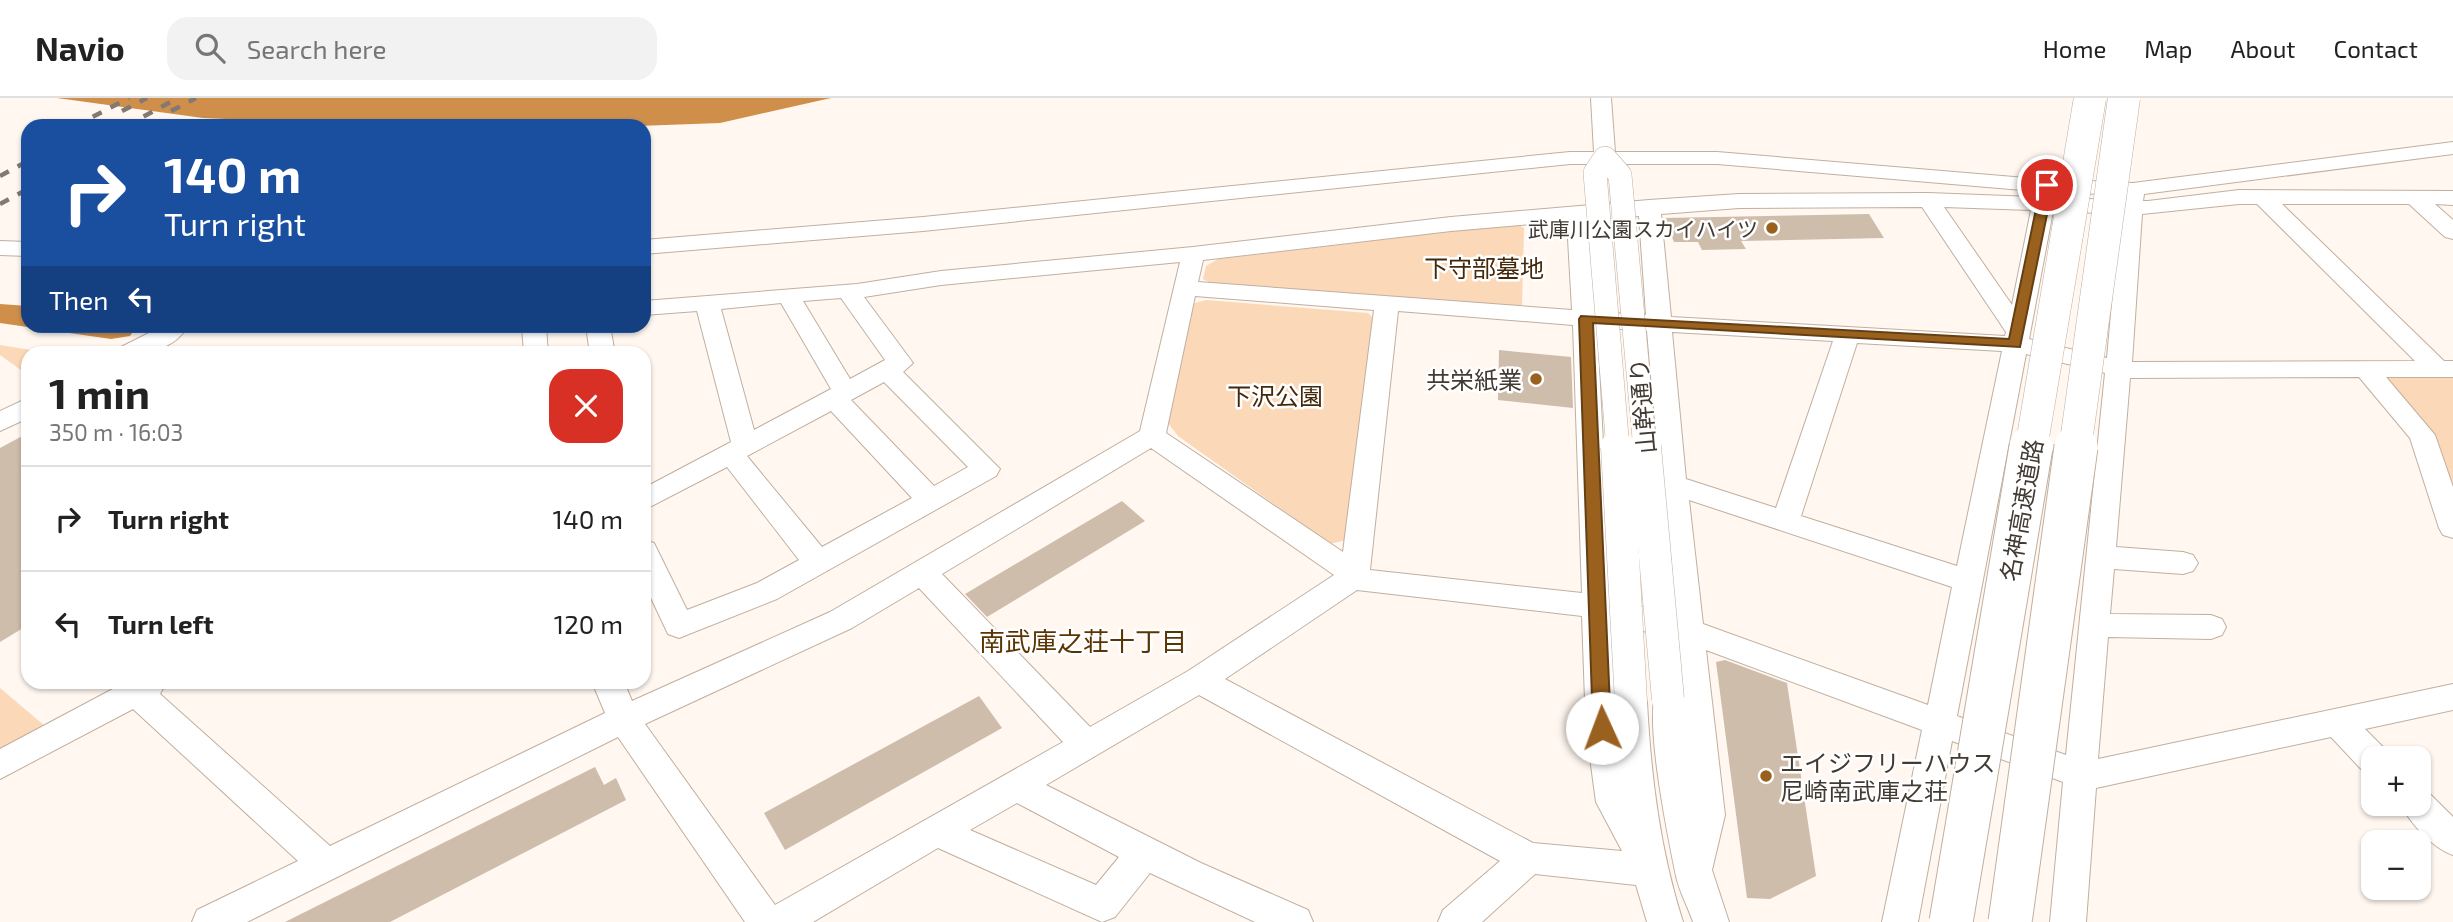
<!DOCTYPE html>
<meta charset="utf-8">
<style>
:root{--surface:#fff;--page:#f2f2f2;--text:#222;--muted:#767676;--line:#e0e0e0}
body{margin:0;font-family:"Exo 2","Noto Sans JP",sans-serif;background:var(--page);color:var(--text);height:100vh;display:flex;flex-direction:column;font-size:26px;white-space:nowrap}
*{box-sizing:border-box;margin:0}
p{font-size:23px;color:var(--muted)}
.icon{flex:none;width:38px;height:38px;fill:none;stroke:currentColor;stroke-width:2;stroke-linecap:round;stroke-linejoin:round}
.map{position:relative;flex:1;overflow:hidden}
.drawer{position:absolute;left:21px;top:248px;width:630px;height:343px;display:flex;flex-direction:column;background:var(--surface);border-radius:21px;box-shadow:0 2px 5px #0004}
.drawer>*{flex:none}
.guide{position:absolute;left:21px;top:21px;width:630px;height:214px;border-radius:21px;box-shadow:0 2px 5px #0004;background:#1a4fa0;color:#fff;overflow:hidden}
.fabs{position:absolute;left:2361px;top:648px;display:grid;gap:14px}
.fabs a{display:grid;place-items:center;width:70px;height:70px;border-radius:14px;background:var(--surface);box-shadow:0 2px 5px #0004;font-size:35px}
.pin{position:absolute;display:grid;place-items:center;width:60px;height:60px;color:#fff;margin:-30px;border:4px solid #fff;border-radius:50%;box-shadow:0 2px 7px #0007}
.me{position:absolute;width:77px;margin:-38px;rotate:358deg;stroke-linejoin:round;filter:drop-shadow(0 0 5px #0008)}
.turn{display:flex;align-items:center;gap:24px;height:147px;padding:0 28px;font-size:32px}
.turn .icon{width:91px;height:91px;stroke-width:2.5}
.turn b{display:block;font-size:49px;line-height:60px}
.then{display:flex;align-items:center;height:66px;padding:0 28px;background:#0003;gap:14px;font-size:26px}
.round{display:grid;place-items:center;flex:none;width:74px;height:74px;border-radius:21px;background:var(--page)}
.overview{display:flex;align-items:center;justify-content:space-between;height:119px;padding:0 28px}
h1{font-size:42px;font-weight:700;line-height:52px}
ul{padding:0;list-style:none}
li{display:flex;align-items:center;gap:21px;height:105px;padding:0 28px;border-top:2px solid var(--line)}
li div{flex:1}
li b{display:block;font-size:26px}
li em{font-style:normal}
header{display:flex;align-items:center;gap:42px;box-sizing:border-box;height:98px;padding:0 35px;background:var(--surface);border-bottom:2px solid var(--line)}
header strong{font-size:33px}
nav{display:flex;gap:38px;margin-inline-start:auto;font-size:24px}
.search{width:490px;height:63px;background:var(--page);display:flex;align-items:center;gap:18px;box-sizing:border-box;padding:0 24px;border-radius:21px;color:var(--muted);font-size:26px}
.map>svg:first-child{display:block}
.green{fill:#fbd8b7}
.water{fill:#cf8f4b}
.building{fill:#cfbdac}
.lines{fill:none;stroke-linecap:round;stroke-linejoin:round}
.minor-casing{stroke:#c1af9f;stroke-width:2}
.minor{fill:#fff;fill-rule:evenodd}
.rail{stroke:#817972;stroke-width:4.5;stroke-dasharray:10 10;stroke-linecap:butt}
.minor-bridge-far1-casing{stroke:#c1af9f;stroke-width:24;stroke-linecap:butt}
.minor-bridge-casing{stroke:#c1af9f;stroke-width:33;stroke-linecap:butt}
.highway-bridge-far1-casing{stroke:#c1af9f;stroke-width:33;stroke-linecap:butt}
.highway-bridge-casing{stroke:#c1af9f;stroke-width:45;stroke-linecap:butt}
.minor-bridge-far1{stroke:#fff;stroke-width:23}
.minor-bridge{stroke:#fff;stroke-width:32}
.highway-bridge-far1{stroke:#fff;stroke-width:32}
.highway-bridge{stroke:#fff;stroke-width:43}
.route{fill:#9a611e;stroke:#643f14;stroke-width:2}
.poi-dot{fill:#9a611e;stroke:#fff;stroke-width:2.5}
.labels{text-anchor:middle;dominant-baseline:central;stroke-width:5;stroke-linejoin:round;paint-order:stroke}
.far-poi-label{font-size:21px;fill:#423b34;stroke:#fff;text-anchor:end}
.park-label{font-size:24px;fill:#43280a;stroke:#fff}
.poi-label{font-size:24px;fill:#423b34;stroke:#fff;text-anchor:end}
.street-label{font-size:24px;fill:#423b34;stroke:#fff}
.neighbourhood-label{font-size:26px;fill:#5a3402;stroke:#fff}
</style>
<header>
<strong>Navio</strong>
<div class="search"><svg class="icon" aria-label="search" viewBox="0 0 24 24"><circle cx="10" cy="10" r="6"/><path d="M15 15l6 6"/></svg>Search here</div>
<nav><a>Home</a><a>Map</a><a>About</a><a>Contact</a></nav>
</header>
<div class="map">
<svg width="2453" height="824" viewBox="0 0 2453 824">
<rect width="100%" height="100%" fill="#fff7f0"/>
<g class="green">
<polygon points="1516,126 1524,130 1522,207 1511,211 1211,185 1203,181 1206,168 1218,161"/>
<polygon points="1206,202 1368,215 1374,221 1346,442 1330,446 1178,338 1168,325 1192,206"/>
<polygon points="0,247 49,255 28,256 28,277 0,257"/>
<polygon points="2453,278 2453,407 2384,285 2390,279"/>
<polygon points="0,590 46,629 0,655"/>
</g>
<g class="water">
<polygon points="57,0 831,0 720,25 638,28 402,28 203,20"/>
<polygon points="0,206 28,208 28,228 137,228 130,238 111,241 0,225"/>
</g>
<g class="building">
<polygon points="1869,116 1884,140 1741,143 1746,151 1702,152 1698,144 1674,144 1664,120"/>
<polygon points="1499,252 1571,259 1573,310 1498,302"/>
<polygon points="28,335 28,527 0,544 0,350"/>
<polygon points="1122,403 1145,423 987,519 965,496"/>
<polygon points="1725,562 1787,585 1816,778 1770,801 1747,800 1716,564"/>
<polygon points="979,598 1002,630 785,752 764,715"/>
<polygon points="595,669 604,687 616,680 626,702 390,824 285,824"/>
</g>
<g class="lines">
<defs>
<g id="minor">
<path d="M1591 0H1611L1615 54H1717L2026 80 2133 85 2453 44V56L2144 96 2143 103H2148L2239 92 2453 93V107L2435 106 2453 122V141L2445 139 2409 106H2282L2444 263H2453V279H2386L2435 337 2453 389V440L2443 437 2439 430 2410 340 2359 279 2130 280 2116 449 2183 454 2193 457 2198 465 2193 473 2183 476 2114 471 2110 516 2211 517 2222 521 2226 529 2222 537 2211 541 2108 539 2098 661 2453 586V612L2365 631 2385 651 2389 660H2373V675L2361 671 2331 639 2096 690 2086 824H2050L2063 684 1952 643 1918 824H1882L1922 632 1706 552 1725 717 1712 772 1729 824H1693C1688 809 1679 793 1676 778 1669 744 1643 619 1657 592L1668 588 1679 592 1674 542 1613 524 1617 601 1620 595 1631 591 1642 595 1647 604C1651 679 1660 752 1683 824H1647L1636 787 1535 776 1482 824H1438L1443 812 1500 763 1199 597 1046 687 1201 765 1308 812 1313 824H1255L1150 775 1115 819 1102 824 938 750 813 824H745L618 639 247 824H192L197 812 298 763 133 611 0 681V651L126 584H166L160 596 330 748 605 615 592 584H624L632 603 830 514 1140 333 1180 164 941 187 864 199 913 265 903 274 1000 371 996 378 777 501 679 540 668 536 644 485V442L654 445 687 512 757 485 799 462 727 369 644 412V390L731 344 697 213 644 217V203L857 186 941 173 1193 149 1451 119 1649 102 1739 96 1928 95 2034 99 2035 93 1717 66H1570L923 133 644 156V142L923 119 1570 54H1594ZM2057 94 2122 97 2121 102 2056 100ZM2239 106H2257L2415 263 2132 264 2142 116ZM1922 109 2006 234 2005 238 1671 219 1661 116 1739 110ZM1944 109 2031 112 2012 207ZM2053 113 2120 116 2107 260 2029 241ZM1639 118 1646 217 1597 214 1590 122ZM1567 123 1572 212 1198 184 1203 162 1451 133ZM1195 198 1374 212 1343 454 1166 335ZM841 200 885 262 850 281 803 203ZM781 205 831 291 754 332 721 211ZM1398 213 1573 227 1582 495 1370 472ZM1597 229 1647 233 1672 517 1611 500ZM1672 234 1833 243 1776 410 1686 381ZM1857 245 2002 253 1957 468 1801 418ZM2026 256 2105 275 2066 657 1957 618ZM884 284 968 369 934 388 851 302ZM831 313 912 400 822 449 747 358ZM1151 350 1334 477 1188 573 1090 629 942 476ZM1689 402 1952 489 1928 607 1703 526ZM919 490 1063 644 775 807 645 626 852 530ZM1357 492 1582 518 1586 630 1596 704 1622 753 1533 745 1225 581ZM1017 705 1119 759 1096 787 970 732Z"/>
<polygon points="0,143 28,144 28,158 0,157"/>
<path d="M163 228H182L185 232C171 254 139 256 116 256L119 250Z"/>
<polygon points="522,228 546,228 548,256 524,256"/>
<polygon points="586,228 610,228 615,256 590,256"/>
<polygon points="28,300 28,320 0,333 0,313"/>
<path d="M2418 691 2429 695 2453 719V757C2432 750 2410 725 2400 705H2418Z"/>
</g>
</defs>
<use href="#minor" class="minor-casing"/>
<use href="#minor" class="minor"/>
<g class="rail">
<polyline points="122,13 147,0"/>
<polyline points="171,13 196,0"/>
<polyline points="75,28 129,0"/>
<polyline points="126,28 178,0"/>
<polyline points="0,78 28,63"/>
<polyline points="0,106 28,91"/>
</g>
<defs>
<polyline id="minor-bridge-far1" points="1618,351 1595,75 1605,60 1620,77 1645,351"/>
<g id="minor-bridge">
<polyline points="1617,349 1631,604"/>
<polyline points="1645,349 1668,601"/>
</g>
<g id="highway-bridge-far1">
<polyline points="2031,351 2090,0"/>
<polyline points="2075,351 2124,0"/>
</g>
<g id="highway-bridge">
<polyline points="1951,824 2031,349"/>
<polyline points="2010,824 2076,349"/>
</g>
</defs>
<use href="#minor-bridge-far1" class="minor-bridge-far1-casing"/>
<use href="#minor-bridge" class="minor-bridge-casing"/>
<use href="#highway-bridge-far1" class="highway-bridge-far1-casing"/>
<use href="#highway-bridge" class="highway-bridge-casing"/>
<use href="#minor-bridge-far1" class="minor-bridge-far1"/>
<use href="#minor-bridge" class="minor-bridge"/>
<use href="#highway-bridge-far1" class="highway-bridge-far1"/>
<use href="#highway-bridge" class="highway-bridge"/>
</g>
<polygon class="route" points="2047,84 2053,87 2020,249 1593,225 1611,630 1609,635 1602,637 1596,635 1593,630 1579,221 1581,218 2009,241 2041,87"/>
<g class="poi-dot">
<circle cx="1772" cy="130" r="7"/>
<circle cx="1536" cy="281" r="7"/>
<circle cx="1766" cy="678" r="7"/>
</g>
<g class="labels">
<g class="far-poi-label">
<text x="1758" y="130">武庫川公園スカイハイツ</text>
</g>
<g class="park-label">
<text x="1484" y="169">下守部墓地</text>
<text x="1275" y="297">下沢公園</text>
</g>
<g class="poi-label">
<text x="1522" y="281">共栄紙業</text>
<text x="1780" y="664" text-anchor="start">エイジフリーハウス<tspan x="1780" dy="28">尼崎南武庫之荘</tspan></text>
</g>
<g class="street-label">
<text transform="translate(1642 308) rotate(-95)">山幹通り</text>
<text transform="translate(2021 412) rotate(-80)">名神高速道路</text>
</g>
<g class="neighbourhood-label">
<text x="1083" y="542">南武庫之荘十丁目</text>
</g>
</g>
</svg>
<div class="fabs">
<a>+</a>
<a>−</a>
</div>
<div class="pin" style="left:2047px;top:87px;background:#d93025"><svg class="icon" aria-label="arrive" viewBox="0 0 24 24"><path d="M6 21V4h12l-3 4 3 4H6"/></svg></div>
<svg class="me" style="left:1602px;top:630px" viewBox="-20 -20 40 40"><circle r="19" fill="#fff"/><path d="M0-13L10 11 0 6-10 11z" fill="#9a611e"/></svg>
<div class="guide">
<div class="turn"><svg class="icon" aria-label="right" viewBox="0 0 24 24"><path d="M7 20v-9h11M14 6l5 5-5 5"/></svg><div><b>140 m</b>Turn right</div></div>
<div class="then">Then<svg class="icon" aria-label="left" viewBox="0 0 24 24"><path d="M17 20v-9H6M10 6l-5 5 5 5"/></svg></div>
</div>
<section class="drawer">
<div class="overview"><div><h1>1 min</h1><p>350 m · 16:03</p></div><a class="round" style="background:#d93025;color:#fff"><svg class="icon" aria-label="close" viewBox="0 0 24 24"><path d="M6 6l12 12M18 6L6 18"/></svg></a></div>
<ul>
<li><svg class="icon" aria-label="right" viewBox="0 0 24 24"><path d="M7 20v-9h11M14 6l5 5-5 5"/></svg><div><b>Turn right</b></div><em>140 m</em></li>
<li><svg class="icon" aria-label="left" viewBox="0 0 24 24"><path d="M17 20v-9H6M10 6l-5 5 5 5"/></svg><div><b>Turn left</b></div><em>120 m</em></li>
</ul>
</section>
</div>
